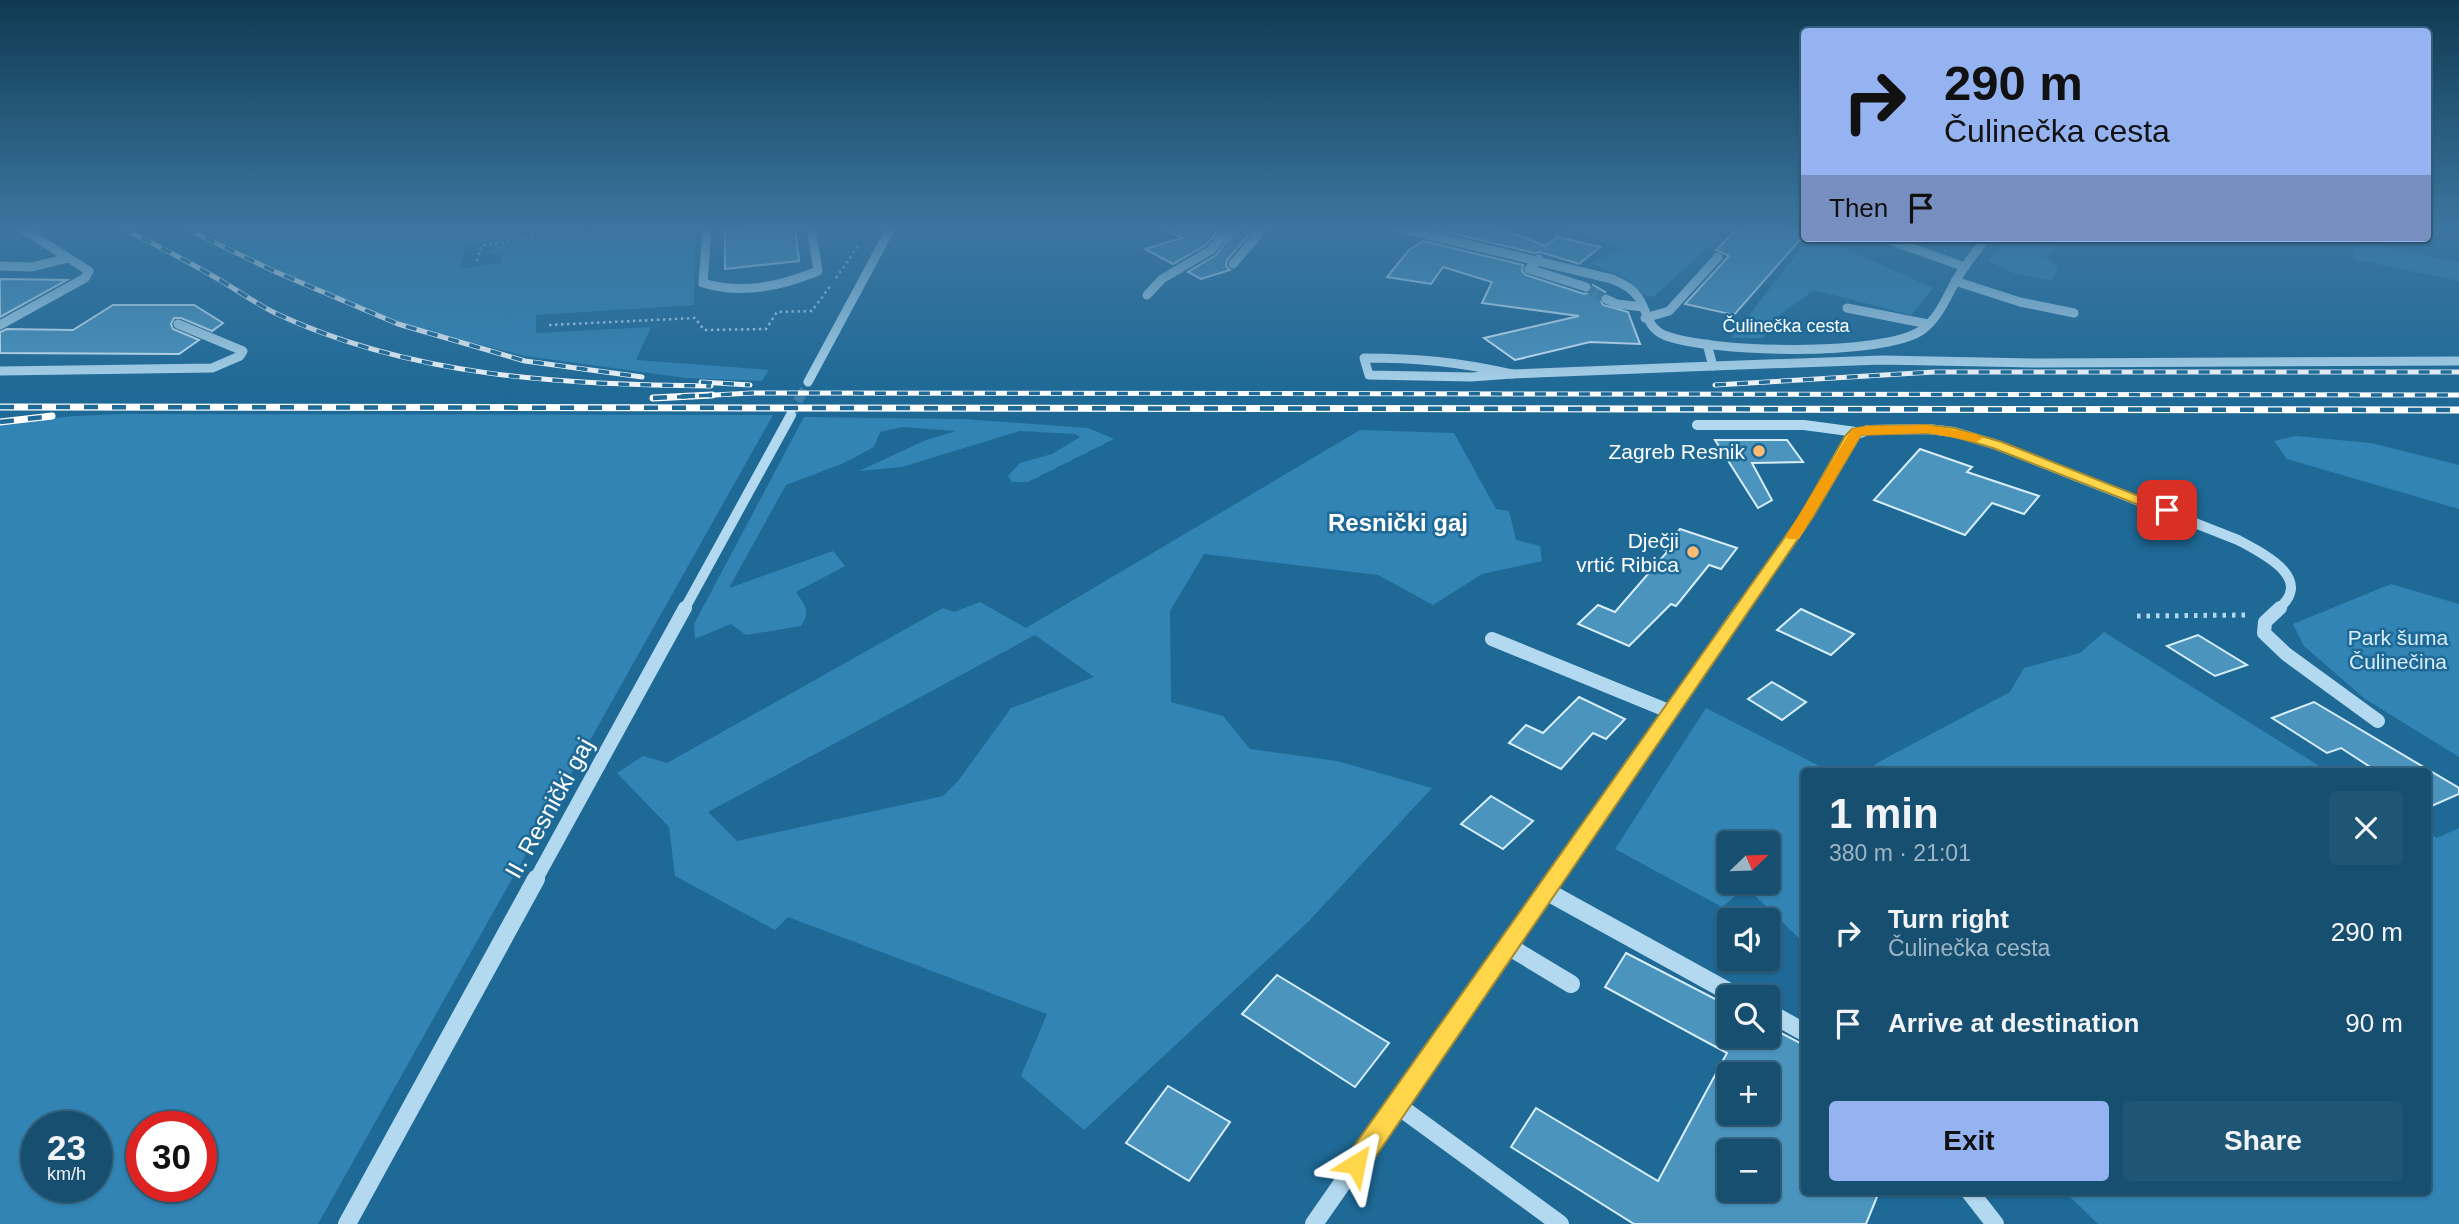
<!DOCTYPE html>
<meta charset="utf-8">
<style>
:root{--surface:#164f70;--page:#1f5675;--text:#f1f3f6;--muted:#9eb5c3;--line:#356683;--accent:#95b2f1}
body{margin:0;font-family:Arial,sans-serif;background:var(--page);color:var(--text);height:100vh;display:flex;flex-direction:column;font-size:26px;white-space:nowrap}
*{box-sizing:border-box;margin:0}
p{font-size:23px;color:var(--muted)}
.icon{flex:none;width:38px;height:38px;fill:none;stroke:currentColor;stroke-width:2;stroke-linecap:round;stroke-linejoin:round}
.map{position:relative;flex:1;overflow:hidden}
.sheet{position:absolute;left:1801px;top:768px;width:630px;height:427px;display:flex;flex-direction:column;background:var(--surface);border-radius:7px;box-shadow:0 2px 5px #0004,0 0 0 2px var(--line)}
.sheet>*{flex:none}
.guide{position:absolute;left:1801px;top:28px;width:630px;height:214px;border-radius:7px;box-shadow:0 2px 5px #0004,0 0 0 2px var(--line);background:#95b2f1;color:#111;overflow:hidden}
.needle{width:46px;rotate:67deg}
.fabs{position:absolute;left:1717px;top:831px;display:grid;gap:14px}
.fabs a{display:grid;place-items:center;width:63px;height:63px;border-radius:7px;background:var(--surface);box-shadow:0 2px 5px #0004,0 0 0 2px var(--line);font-size:35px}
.speed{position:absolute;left:21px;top:1111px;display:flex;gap:14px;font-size:35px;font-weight:700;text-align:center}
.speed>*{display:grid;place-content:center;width:91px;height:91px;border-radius:50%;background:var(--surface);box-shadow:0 2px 5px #0004,0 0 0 2px var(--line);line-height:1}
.speed small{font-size:18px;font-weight:400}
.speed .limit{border:10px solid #d22;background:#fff;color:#111}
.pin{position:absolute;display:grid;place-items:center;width:60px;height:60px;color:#fff;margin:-30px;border-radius:14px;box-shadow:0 4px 10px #0006}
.me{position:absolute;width:77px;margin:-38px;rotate:35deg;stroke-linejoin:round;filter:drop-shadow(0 0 5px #0008)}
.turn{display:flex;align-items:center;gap:24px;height:147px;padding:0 28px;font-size:32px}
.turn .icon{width:91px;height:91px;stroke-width:2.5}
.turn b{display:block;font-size:49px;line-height:60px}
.then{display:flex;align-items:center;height:66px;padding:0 28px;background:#0003;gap:14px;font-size:26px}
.round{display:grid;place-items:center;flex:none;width:74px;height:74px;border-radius:7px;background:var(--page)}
.headline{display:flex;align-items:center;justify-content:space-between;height:119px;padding:0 28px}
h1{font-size:42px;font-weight:600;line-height:52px}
.primary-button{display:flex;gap:14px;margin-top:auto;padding:14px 28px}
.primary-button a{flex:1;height:80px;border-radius:7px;background:var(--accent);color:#111;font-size:28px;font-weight:600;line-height:80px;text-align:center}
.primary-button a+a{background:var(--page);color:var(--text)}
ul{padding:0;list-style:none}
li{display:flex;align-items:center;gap:21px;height:91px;padding:0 28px}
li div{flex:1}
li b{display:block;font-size:26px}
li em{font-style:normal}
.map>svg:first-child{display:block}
.green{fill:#3284b4;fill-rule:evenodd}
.building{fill:#4a94be;stroke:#d8eefb;stroke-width:2;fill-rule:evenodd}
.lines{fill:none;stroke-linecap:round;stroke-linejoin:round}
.minor-tunnel-far1{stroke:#4080a6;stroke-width:9;stroke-dasharray:9 4.5;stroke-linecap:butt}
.minor-tunnel{stroke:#4080a6;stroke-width:10;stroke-dasharray:10 5;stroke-linecap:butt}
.path-far1{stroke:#b2d9ef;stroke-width:2.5;stroke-dasharray:2.5 3.5;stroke-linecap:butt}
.path{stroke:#b2d9ef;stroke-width:5;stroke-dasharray:3.5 6;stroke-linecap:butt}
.minor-far3{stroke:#b2d9ef;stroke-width:9}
.minor-far2{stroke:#b2d9ef;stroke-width:10}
.minor-far1{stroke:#b2d9ef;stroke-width:14}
.minor{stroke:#b2d9ef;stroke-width:18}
.rail-far1-casing{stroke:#fff;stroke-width:5}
.rail-casing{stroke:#fff;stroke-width:7}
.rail-far1{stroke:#1e6996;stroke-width:3.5;stroke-dasharray:11;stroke-linecap:butt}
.rail{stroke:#1e6996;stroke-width:4.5;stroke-dasharray:14;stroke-linecap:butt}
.route{fill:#ffd54a;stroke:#a68a30;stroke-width:2}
.slow{fill:#f59e0b}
.poi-dot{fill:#febb71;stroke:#1e6996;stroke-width:2.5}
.labels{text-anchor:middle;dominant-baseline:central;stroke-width:5;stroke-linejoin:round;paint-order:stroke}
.far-street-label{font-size:18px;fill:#fff;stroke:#1e6996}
.poi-label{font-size:21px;fill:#fff;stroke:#1e6996;text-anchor:end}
.park-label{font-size:21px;fill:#d8eefb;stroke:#1e6996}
.quarter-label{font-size:24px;font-weight:bold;fill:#fff;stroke:#1e6996}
.near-street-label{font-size:24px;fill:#fff;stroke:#1e6996}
</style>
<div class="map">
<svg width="2459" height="1224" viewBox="0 0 2459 1224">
<rect width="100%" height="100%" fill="#1e6996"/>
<g class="green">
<polygon points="203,228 565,228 467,245 459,269 501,263 502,252 489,254 493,246 606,228 695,228 694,305 536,315 536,333 651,327 636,360 769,370 762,381 686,378 525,356 403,325 283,272 207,233"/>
<polygon points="1564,228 1730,228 1653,297 1644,295 1624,277 1590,263 1623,248"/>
<polygon points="1809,238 1823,238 1933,288 1911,315 1814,290 1771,321 1763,338 1731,338"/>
<polygon points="2006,238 2067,238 2045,256 2058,269 2052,280 2018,275 1988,261"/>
<polygon points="2356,241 2459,262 2459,281 2353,259"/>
<path d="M123 414 773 415 318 1224H0V424L74 416ZM37 1127H96V1186H37ZM142 1127H201V1186H142Z"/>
<path d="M804 417 963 419 1088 428 1114 439 1028 482H1012L1008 476 1020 463 1052 454 1080 437 1075 434 1020 431 902 467 859 471 926 440 956 431 902 427 880 432 874 447 844 463 786 485 729 588 833 551 845 566 796 592C805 606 811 611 801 626L746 635 731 624 695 639 694 624Z"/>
<path d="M1360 430 1454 433 1496 509 1509 511 1516 540 1540 546 1542 561 1482 574 1433 605 1378 575 1204 554 1170 611 1171 702 1223 716 1250 749 1337 761 1432 788 1309 921 1084 1130 1021 1076 1047 1014 788 917 775 930 675 876 669 827 617 773 643 756 667 763 943 608 954 612 980 602 1026 628ZM1035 635 1094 677 1011 708 958 781 943 796 737 841 708 812Z"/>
<polygon points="2296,436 2371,443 2459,465 2459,509 2287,459 2274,441"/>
<polygon points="2391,584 2459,604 2459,757 2365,699 2304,646 2293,624"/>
<polygon points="2104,632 2329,772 1866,772 1877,763 2010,692 2024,668 2080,653"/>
<path d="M1706 708 1831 772H1804V943L1746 887 1722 907 1615 849ZM1729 844H1768V882H1729Z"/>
<polygon points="2459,828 2459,1224 2098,1224 2065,1192 2427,1192 2427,832 2437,838"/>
</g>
<g class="building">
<polygon points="745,228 795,228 799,261 725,269 725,230"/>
<polygon points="1162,228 1221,228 1206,245 1173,264 1145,249 1182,238"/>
<polygon points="1237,228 1255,228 1227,260 1226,266 1230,270 1201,279 1188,272 1216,255"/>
<polygon points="1447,228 1500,228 1545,246 1558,237 1600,247 1579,264 1540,252 1535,253 1441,231"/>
<polygon points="1738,228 1784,228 1804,232 1804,235 1734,315 1685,304 1729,256 1716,250"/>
<polygon points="1423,241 1523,265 1522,271 1526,275 1584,294 1591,292 1593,285 1605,292 1599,297 1603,305 1628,312 1640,344 1590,342 1515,360 1484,338 1579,316 1482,303 1492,282 1443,267 1431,284 1387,277 1409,250"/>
<polygon points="0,279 67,280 0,317"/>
<polygon points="113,305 194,305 223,323 212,331 181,318 174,318 171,324 173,329 199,340 179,354 0,353 0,332 7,329 73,330"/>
<polygon points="1715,440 1787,440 1803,462 1752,463 1772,500 1758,508"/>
<polygon points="1920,449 1972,467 1967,472 2039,496 2024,514 1992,503 1965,535 1874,500"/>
<polygon points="1680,529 1737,548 1721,569 1709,565 1676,606 1671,604 1629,646 1578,624 1598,605 1615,612 1668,551 1663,549"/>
<polygon points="1801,609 1854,634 1831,655 1777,630"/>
<polygon points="2198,635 2247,665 2215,676 2167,646"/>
<polygon points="1772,682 1806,702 1782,720 1748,699"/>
<polygon points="1579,697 1625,719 1606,739 1593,733 1561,769 1509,743 1526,725 1543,733"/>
<polygon points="2314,702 2459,788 2459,794 2427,808 2427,772 2378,772 2341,748 2327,753 2272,718"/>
<polygon points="1491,796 1533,821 1503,849 1461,824"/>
<path d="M1626 953 1729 1006V1036H1768V1026L1804 1045V1192H1879L1866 1224H1634L1511 1147 1536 1108 1658 1181 1727 1053 1605 987ZM1729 1074H1768V1113H1729ZM1729 1152H1768V1190H1729Z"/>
<polygon points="1277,975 1389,1043 1355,1087 1242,1014"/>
<polygon points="1168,1086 1230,1122 1189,1181 1126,1143"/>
</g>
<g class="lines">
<g class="minor-tunnel-far1">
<polyline points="1586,287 1606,299"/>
<polyline points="800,397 808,382"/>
</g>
<polyline class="minor-tunnel" points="791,415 801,395"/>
<g class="path-far1">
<polyline points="477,261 481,246 585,228"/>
<polyline points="836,278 859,245"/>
<polyline points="549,325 695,318 704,330 766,329 777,312 812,311 831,285"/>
</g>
<polyline class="path" points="2137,616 2248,615"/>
<g class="minor-far3">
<path d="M707 228 703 283C743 295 781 286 818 271L811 228"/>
<path d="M1399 228 1612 279C1622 283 1632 288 1638 297 1648 311 1646 327 1664 335 1708 353 1884 357 1922 330 1940 317 1947 295 1958 277 1966 263 1977 251 1986 238"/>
<polyline points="1884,238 1965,267"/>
<polyline points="1539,259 1529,269 1586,287"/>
<polyline points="1233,264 1264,228"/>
<polyline points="0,266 32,267 68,258"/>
<polyline points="1955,281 2020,302 2074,313"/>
<polyline points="1147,295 1162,279 1211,250 1230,228"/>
<polyline points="1606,299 1617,304 1643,307"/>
<polyline points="1847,308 1928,324"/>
<polyline points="1645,318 1669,311 1718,257"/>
<polyline points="0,325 85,278 89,271 21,228"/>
<path d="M1364 358C1418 358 1459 362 1512 374L1471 377 1369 375Z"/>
<polyline points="1713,366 1882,360 2038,363 2459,361"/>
<polyline points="0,371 212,368 240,356 243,351 178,324"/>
<polyline points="1512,374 1713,366 1707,344"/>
<polyline points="808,382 891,228"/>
</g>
<g class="minor-far2">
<polyline points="1697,425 1804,425 1856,432"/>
<polyline points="684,610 791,415"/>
<path d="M1741 610 1806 517 1852 436 1868 430 1928 429 1954 432 1997 445 2238 540C2264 554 2316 579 2277 610"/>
</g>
<g class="minor-far1">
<polyline points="2280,608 2265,622 2264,633 2286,654 2378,721"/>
<polyline points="1492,639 1671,712"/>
<polyline points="535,881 685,608"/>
<polyline points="1553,881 1742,608"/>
</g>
<g class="minor">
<polyline points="1546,891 1740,998"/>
<polyline points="1508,946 1571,984"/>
<polyline points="1768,1012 1804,1032"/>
<polyline points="1397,1105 1560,1224"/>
<polyline points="1970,1192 1995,1224"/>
<polyline points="347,1224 536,879"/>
<polyline points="1314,1224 1554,879"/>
</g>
<defs>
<g id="rail-far1">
<path d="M122 228C152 243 182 258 211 275 233 287 253 302 275 313 411 377 564 385 711 386"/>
<polyline points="185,228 276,272 398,324 525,361 642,377"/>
<polyline points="701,382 750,385"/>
<polyline points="1715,385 1934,372 2459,372"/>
<polyline points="677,397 752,393 2459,395"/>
</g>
<g id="rail">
<polyline points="653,398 712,395"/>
<polyline points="0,407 2459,410"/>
<polyline points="0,422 52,416"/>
</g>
</defs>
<use href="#rail-far1" class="rail-far1-casing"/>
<use href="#rail" class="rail-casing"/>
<use href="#rail-far1" class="rail-far1"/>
<use href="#rail" class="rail"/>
</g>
<linearGradient id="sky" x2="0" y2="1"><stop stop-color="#103a52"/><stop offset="0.57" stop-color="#3b76a0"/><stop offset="1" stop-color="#3b76a0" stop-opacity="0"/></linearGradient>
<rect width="2459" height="399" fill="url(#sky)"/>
<polygon class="route" points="1928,425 1954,428 2002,442 2174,510 2172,514 2162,514 1993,448 1952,436 1928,433 1861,435 1813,517 1365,1172 1356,1176 1347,1172 1344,1164 1347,1156 1799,517 1845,436 1852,429 1868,426"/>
<polygon class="slow" points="1928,425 1976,434 1983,438 1976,442 1928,433 1861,435 1799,539 1788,539 1786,536 1852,429 1868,426"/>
<g class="poi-dot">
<circle cx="1759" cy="451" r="7"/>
<circle cx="1693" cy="552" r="7"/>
</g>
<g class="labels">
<g class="far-street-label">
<text x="1786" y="326">Čulinečka cesta</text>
</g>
<g class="poi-label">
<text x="1745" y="451">Zagreb Resnik</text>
<text x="1679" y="540">Dječji<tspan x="1679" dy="24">vrtić Ribica</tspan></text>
</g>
<g class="park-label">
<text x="2398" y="637">Park šuma<tspan x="2398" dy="24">Čulinečina</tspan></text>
</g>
<g class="quarter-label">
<text x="1398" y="522">Resnički gaj</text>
</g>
<g class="near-street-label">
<text transform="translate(549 808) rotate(-61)">II. Resnički gaj</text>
</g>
</g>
</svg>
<div class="fabs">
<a><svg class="needle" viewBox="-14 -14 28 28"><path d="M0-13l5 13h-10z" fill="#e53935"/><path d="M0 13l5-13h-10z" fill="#9eb5c3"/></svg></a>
<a><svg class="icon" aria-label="sound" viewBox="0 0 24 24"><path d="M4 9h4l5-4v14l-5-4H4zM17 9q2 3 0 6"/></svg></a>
<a><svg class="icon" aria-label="search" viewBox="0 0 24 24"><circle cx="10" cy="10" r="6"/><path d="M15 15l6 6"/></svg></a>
<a>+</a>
<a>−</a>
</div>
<div class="speed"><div>23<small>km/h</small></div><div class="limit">30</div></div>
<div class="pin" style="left:2167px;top:510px;background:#d93025"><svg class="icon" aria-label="arrive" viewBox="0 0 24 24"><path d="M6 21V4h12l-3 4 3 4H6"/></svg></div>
<svg class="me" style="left:1356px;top:1164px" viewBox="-20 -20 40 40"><path d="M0-17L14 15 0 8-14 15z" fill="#ffd54a" stroke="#fff" stroke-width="4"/></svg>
<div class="guide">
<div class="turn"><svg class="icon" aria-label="right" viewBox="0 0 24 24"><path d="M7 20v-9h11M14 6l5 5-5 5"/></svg><div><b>290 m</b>Čulinečka cesta</div></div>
<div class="then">Then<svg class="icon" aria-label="arrive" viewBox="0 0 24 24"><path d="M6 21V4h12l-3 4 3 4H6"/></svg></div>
</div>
<section class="sheet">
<div class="headline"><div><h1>1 min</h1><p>380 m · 21:01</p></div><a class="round"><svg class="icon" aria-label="close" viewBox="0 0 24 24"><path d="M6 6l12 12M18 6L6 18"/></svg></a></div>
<ul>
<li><svg class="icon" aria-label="right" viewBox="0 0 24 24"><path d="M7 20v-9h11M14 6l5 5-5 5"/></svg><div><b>Turn right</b><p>Čulinečka cesta</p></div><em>290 m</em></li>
<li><svg class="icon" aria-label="arrive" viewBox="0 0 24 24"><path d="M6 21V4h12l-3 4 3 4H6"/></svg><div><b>Arrive at destination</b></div><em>90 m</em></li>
</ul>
<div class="primary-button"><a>Exit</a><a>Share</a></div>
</section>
</div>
